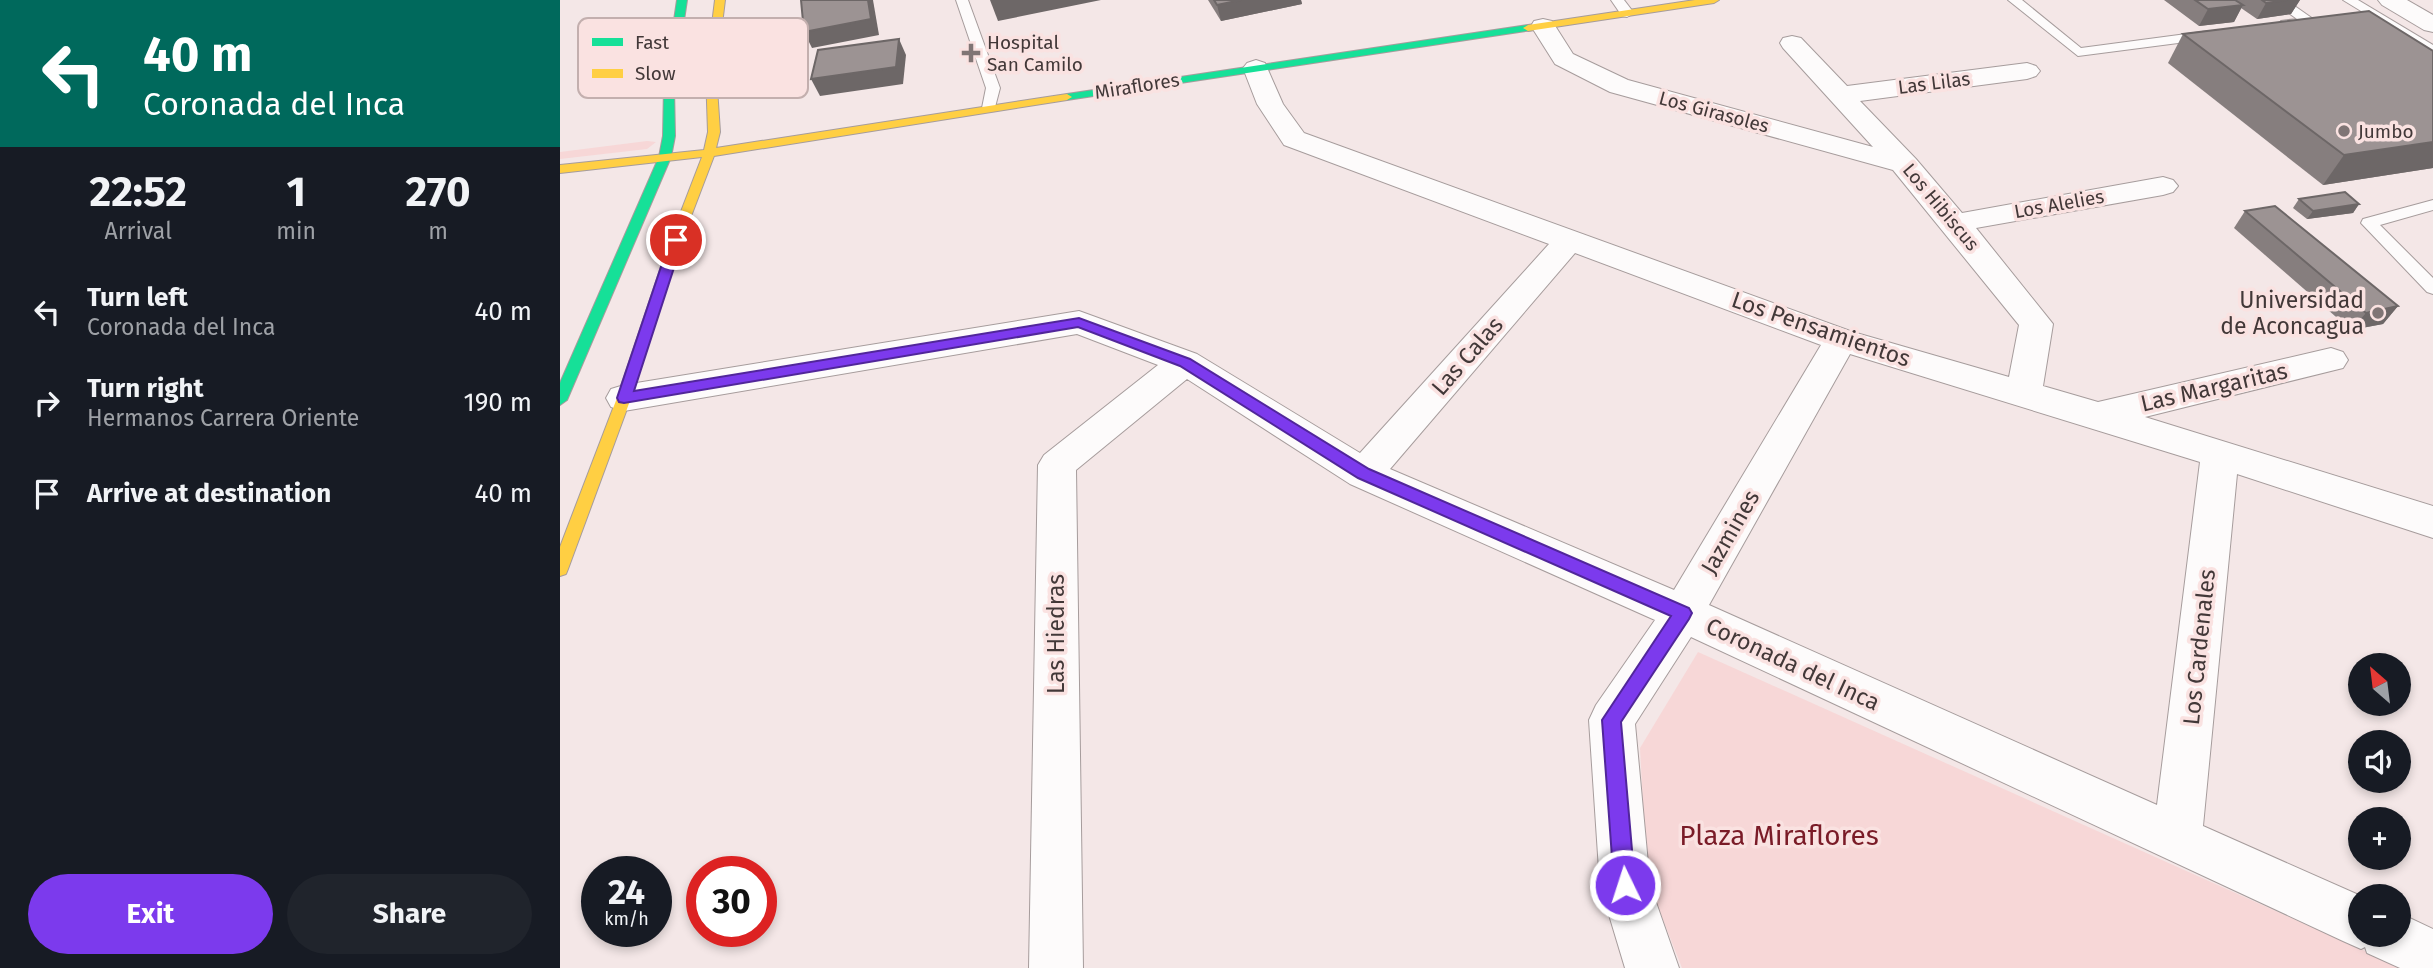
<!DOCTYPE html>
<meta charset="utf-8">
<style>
:root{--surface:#171b24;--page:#20242c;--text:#f1f3f6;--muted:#9ea1a6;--accent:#7c3aed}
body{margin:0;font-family:"Fira Sans",sans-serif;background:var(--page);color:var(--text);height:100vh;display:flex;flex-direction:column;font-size:26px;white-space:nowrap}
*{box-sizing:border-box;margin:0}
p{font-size:23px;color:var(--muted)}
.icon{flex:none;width:38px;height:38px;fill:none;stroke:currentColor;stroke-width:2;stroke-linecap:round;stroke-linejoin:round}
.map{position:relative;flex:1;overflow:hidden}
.panel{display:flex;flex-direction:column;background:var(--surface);width:560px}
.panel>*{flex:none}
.top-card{background:#00695c;color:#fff;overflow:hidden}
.needle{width:46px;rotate:332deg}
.controls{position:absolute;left:1788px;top:653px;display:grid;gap:14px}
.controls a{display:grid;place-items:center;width:63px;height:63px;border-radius:50%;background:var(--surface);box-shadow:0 4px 10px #0003;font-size:35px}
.speed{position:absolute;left:21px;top:856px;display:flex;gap:14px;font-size:35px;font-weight:700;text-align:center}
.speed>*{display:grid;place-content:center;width:91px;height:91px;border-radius:50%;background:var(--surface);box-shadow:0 4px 10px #0003;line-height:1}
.speed small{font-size:18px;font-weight:400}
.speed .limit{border:10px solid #d22;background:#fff;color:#111}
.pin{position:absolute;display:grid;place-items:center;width:60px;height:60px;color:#fff;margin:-30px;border:4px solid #fff;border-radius:50%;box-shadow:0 2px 7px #0007}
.me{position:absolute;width:77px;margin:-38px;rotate:356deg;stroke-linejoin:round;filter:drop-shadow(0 0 5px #0008)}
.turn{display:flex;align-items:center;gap:24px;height:147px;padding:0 28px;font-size:32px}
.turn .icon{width:91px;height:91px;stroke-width:2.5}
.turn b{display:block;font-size:49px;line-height:60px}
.eta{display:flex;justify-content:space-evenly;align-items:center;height:119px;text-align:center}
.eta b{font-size:42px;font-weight:700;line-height:49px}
.primary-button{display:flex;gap:14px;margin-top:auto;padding:14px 28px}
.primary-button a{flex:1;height:80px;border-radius:42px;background:var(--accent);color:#fff;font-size:28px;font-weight:700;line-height:80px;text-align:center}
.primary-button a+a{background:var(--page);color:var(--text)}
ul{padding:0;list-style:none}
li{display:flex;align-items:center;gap:21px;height:91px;padding:0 28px}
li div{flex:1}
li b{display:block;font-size:26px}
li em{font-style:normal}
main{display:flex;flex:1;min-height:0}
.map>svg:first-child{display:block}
.green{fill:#f7d7d7}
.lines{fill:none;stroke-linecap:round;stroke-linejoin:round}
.lane-casing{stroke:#a69c9c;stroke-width:2}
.street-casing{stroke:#a69c9c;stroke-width:2}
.fast-casing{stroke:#a69c9c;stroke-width:2}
.slow-casing{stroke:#a69c9c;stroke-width:2}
.lane{fill:#fdfbfb;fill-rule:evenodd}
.street{fill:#fdfbfb;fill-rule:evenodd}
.fast{fill:#16e098;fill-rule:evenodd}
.slow{fill:#ffcf43;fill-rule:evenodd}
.wall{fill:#867e7e}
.shaded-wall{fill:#6d6767}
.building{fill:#9c9393;stroke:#6d6767;stroke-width:2}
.route{fill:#7c3aed;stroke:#51269a;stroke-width:2}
.poi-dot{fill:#807575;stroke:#fae2e1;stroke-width:2.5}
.labels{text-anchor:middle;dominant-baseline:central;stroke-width:7;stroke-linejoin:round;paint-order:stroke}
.far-poi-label{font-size:19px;fill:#423838;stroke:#fae2e1;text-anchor:start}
.far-street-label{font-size:19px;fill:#423838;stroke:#fae2e1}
.poi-label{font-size:23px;fill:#423838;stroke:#fae2e1;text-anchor:end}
.street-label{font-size:23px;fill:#423838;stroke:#fae2e1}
.near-park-label{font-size:28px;fill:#7a1b27;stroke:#fae2e1}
.key{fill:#fae2e1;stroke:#c3afae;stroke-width:2}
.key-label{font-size:19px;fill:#423838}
</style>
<main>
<section class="panel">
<div class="top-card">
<div class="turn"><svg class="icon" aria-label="left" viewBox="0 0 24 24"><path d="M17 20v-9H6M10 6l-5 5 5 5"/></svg><div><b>40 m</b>Coronada del Inca</div></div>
</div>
<div class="eta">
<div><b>22:52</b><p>Arrival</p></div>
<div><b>1</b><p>min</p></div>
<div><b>270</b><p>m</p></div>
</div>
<ul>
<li><svg class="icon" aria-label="left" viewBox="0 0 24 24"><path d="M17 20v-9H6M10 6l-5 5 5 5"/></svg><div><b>Turn left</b><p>Coronada del Inca</p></div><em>40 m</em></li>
<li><svg class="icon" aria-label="right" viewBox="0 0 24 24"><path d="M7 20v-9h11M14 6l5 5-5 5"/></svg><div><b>Turn right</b><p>Hermanos Carrera Oriente</p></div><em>190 m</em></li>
<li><svg class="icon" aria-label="arrive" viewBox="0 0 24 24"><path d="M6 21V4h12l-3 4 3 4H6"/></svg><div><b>Arrive at destination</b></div><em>40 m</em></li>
</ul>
<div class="primary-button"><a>Exit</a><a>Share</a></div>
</section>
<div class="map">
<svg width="1873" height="968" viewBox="0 0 1873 968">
<rect width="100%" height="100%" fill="#f4e7e7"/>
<g class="green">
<polygon points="87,141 96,142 87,149 0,159 0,152"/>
<polygon points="1138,652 1843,968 1122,968 1087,879 1080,748"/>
</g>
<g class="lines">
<defs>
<g id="lane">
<polygon points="396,0 408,0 440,88 434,111 424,111 422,108 426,88"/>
<polygon points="1051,0 1064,0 1074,13 1067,17 1062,16"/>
<polygon points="1448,0 1462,0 1521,48 1649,31 1656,35 1649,39 1518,56"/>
<polygon points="1711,0 1726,0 1756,21 1749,25 1721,27 1721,21 1737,19"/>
<polygon points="1783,0 1798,0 1873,45 1873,55"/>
<polygon points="1873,200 1873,210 1820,225 1873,278 1873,294 1867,292 1801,223 1803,219"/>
</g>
<g id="street">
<polygon points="1818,0 1847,0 1873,15 1873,32 1864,30 1822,5"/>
<path d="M983 19 992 21 1013 54 1068 80 1313 147 1223 48 1220 43 1223 38 1232 36 1241 38 1287 86 1467 63 1476 66 1480 71 1476 76 1467 79 1300 101 1356 159 1402 213 1603 177 1613 180 1618 186 1613 192 1603 195 1416 228 1493 324 1483 386 1538 402 1771 348 1783 352 1788 360 1783 368 1585 417 1873 506V538L1677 474 1643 826 1801 896V934H1839V913L1873 929V968H1840L1807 953 1805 947 1801 949 1783 941 1131 637 1075 724 1090 885 1119 968H1065L1040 885 1029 720 1036 705 1095 620 790 484 627 379 516 470 523 968H469L478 465 484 455 598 365 517 334 64 411 51 407 46 398 51 389 64 385 519 311 637 354 800 453 989 244 724 145 697 104 683 68 687 63 696 60 705 63 723 104 744 133 1293 332 1449 377 1459 325 1333 170 1050 92 995 64 971 26 974 21ZM1015 253 1261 345 1114 590 830 469ZM1290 354 1640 462 1597 805 1149 605Z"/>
</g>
<g id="fast">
<polygon points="117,0 127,0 114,88 115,136 111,157 7,400 0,405 0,383 99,157 103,136 104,88"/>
<polygon points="968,25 973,28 972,30 507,100 502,97 507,94"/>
</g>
<g id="slow">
<polygon points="155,0 165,0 156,73 160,132 156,148 507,94 512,97 507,100 154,156 122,240 71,398 8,569 6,574 0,576 0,547 57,398 110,240 142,157 0,173 0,165 144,150 148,132 146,73"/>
<polygon points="1135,0 1159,0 1154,3 968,31 963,28 968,25"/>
</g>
</defs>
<use href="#lane" class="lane-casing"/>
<use href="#street" class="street-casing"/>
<use href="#fast" class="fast-casing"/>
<use href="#slow" class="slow-casing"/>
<use href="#lane" class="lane"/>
<use href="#street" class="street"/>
<use href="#fast" class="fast"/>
<use href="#slow" class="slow"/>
</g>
<g class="wall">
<polygon points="648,0 741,0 742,4 661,21"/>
<polygon points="1604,0 1740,0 1731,14 1697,19 1681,8 1674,22 1639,26"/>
<polygon points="1623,34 1873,51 1873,168 1763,185 1608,63"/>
<polygon points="1739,199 1799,204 1793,213 1747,219 1733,208"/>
<polygon points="1685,211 1838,306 1823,324 1791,330 1674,228"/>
</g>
<g class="shaded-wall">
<polygon points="308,0 313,0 319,35 252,48 244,32"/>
<polygon points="430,0 541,0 438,21"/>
<polygon points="681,0 741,0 742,4 661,21 657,5"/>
<polygon points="1727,0 1740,0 1731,14 1697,19 1706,3"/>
<polygon points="1683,5 1674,22 1639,26 1648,9"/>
<polygon points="339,39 346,55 343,84 260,96 251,79"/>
<polygon points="1873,142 1873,168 1763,185 1784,155"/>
<polygon points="1799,204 1793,213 1747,219 1753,211"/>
<polygon points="1838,306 1823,324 1791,330 1806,313"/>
</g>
<g class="building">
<polygon points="241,0 308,0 311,19 244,32"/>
<polygon points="654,0 681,0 657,5"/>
<polygon points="1635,0 1675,0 1683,5 1648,9"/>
<polygon points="1702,0 1727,0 1706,3"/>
<polygon points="1809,11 1873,51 1873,142 1784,155 1623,34"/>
<polygon points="339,39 336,67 251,79 258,50"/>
<polygon points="1785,192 1799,204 1753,211 1739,199"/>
<polygon points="1715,206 1838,306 1806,313 1685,211"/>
</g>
<polygon class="route" points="116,236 123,240 74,391 519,318 630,359 809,469 1129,608 1132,613 1129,619 1061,722 1075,885 1072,892 1065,895 1057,892 1054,885 1042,720 1111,616 798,478 620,366 518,327 64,403 59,402 57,398 110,240"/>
<g class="poi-dot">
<path d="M407.5 42.5h7v7h7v7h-7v7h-7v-7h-7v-7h7z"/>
<circle cx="1784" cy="131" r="7"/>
<circle cx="1818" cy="313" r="7"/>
</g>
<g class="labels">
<g class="far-poi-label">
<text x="427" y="42">Hospital<tspan x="427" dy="22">San Camilo</tspan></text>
<text x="1798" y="131">Jumbo</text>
</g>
<g class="far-street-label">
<text transform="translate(1374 83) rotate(-7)">Las Lilas</text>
<text transform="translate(577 86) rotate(-9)">Miraflores</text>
<text transform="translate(1154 112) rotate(15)">Los Girasoles</text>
<text transform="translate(1499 204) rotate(-10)">Los Alelies</text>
<text transform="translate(1381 207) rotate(50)">Los Hibiscus</text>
</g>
<g class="poi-label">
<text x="1804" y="300">Universidad<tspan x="1804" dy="26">de Aconcagua</tspan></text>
</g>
<g class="street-label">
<text transform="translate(1261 329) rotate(19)">Los Pensamientos</text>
<text transform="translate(907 356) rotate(-49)">Las Calas</text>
<text transform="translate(1654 387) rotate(-13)">Las Margaritas</text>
<text transform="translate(1170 532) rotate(-60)">Jazmines</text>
<text transform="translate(496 634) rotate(-90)">Las Hiedras</text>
<text transform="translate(1639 647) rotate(-84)">Los Cardenales</text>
<text transform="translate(1233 664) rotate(25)">Coronada del Inca</text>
</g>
<g class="near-park-label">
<text x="1219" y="835">Plaza Miraflores</text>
</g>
</g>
<rect x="18" y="18" width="230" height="80" rx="10" class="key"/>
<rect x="32" y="38" width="31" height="8" fill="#16e098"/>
<rect x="32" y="69" width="31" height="9" fill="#ffcf43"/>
<g class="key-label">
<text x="75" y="49">Fast</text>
<text x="75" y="80">Slow</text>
</g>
</svg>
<div class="controls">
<a><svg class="needle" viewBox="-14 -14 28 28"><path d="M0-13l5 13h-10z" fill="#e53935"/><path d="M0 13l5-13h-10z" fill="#9ea1a6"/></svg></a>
<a><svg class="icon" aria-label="sound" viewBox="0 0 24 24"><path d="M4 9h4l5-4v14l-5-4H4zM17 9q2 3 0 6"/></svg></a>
<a>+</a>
<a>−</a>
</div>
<div class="speed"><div>24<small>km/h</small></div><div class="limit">30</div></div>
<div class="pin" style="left:116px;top:240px;background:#d93025"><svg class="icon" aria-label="arrive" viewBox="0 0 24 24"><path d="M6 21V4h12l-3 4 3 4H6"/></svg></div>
<svg class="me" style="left:1065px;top:885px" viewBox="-20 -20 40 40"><circle r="17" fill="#7c3aed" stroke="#fff" stroke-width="3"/><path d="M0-11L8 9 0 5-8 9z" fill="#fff"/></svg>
</div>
</main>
